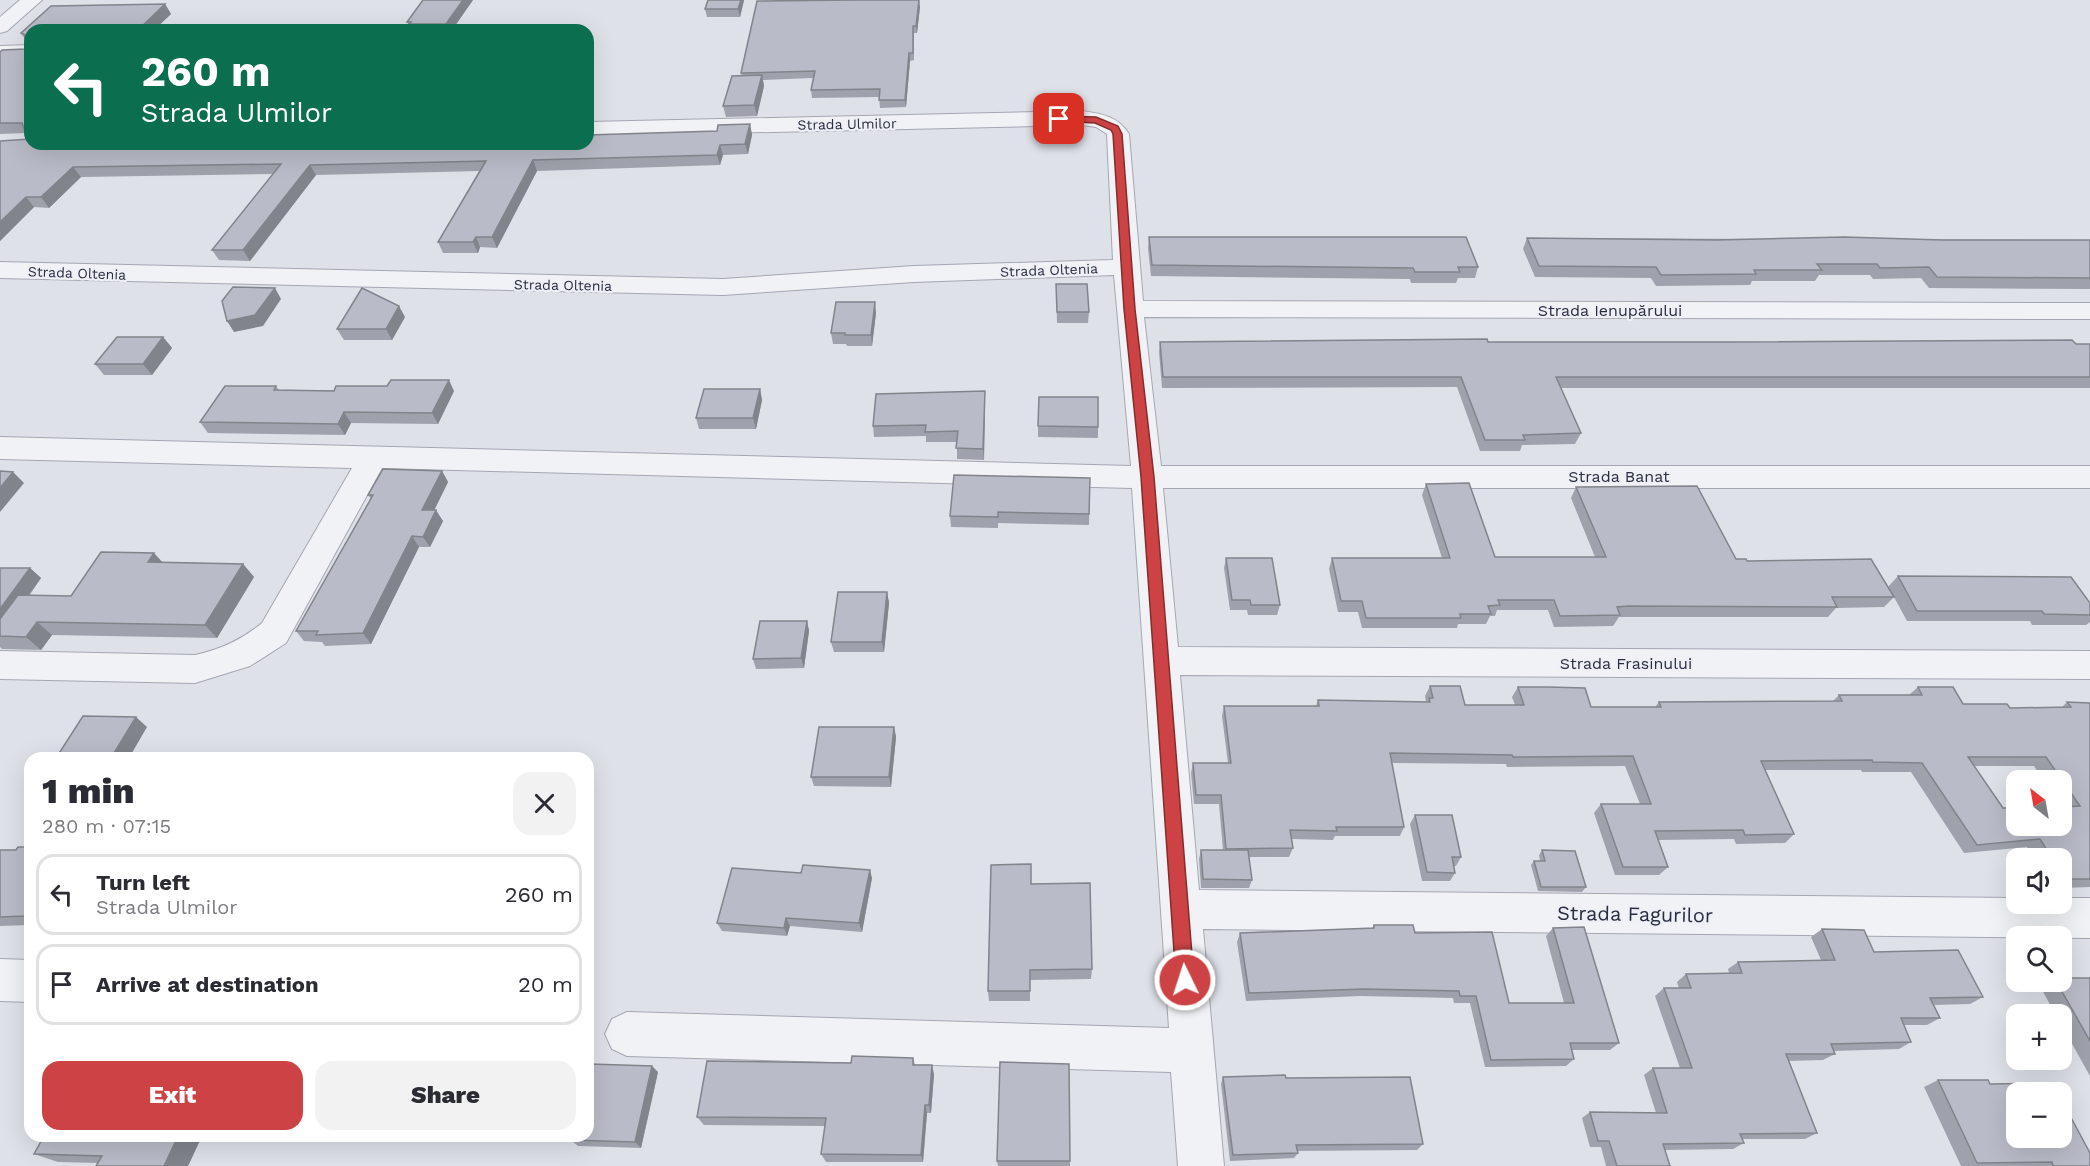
<!DOCTYPE html>
<meta charset="utf-8">
<style>
:root{--surface:#fff;--page:#f2f2f3;--text:#2b2b33;--muted:#7c7c81;--line:#e1e1e2;--accent:#cd4345}
body{margin:0;font-family:"Work Sans",sans-serif;background:var(--page);color:var(--text);height:100vh;display:flex;flex-direction:column;font-size:22px;white-space:nowrap}
*{box-sizing:border-box;margin:0}
p{font-size:20px;color:var(--muted)}
.icon{flex:none;width:33px;height:33px;fill:none;stroke:currentColor;stroke-width:2;stroke-linecap:round;stroke-linejoin:round}
.map{position:relative;flex:1;overflow:hidden}
.panel{position:absolute;left:24px;top:752px;width:570px;height:390px;display:flex;flex-direction:column;background:var(--surface);border-radius:18px;box-shadow:0 6px 24px #0002}
.panel>*{flex:none}
.banner{position:absolute;left:24px;top:24px;width:570px;height:126px;border-radius:18px;box-shadow:0 6px 24px #0002;background:#0b6e4f;color:#fff;overflow:hidden}
.needle{width:39px;rotate:329deg}
.buttons{position:absolute;left:2006px;top:770px;display:grid;gap:12px}
.buttons a{display:grid;place-items:center;width:66px;height:66px;border-radius:12px;background:var(--surface);box-shadow:0 6px 24px #0002;font-size:30px}
.pin{position:absolute;display:grid;place-items:center;width:51px;height:51px;color:#fff;margin:-26px;border-radius:12px;box-shadow:0 3px 9px #0006}
.me{position:absolute;width:66px;margin:-33px;rotate:356deg;stroke-linejoin:round;filter:drop-shadow(0 0 4px #0008)}
.turn{display:flex;align-items:center;gap:21px;height:126px;padding:0 18px;font-size:27px}
.turn .icon{width:78px;height:78px;stroke-width:2.5}
.turn b{display:block;font-size:42px;line-height:51px}
.round{display:grid;place-items:center;flex:none;width:63px;height:63px;border-radius:18px;background:var(--page)}
.summary{display:flex;align-items:center;justify-content:space-between;height:102px;padding:0 18px}
h1{font-size:36px;font-weight:800;line-height:45px}
.action{display:flex;gap:12px;margin-top:auto;padding:12px 18px}
.action a{flex:1;height:69px;border-radius:18px;background:var(--accent);color:#fff;font-size:24px;font-weight:800;line-height:69px;text-align:center}
.action a+a{background:var(--page);color:var(--text)}
ul{padding:0;list-style:none}
li{display:flex;align-items:center;gap:18px;height:81px;margin:0 12px 9px;padding:0 6px;border:3px solid var(--line);border-radius:18px}
li div{flex:1}
li b{display:block;font-size:22px}
li em{font-style:normal}
.map>svg:first-child{display:block}
.lines{fill:none;stroke-linecap:round;stroke-linejoin:round}
.minor-casing{stroke:#a4a7b2;stroke-width:2}
.minor{fill:#f1f2f6;fill-rule:evenodd}
.wall{fill:#9fa2ac;fill-rule:evenodd}
.shaded-wall{fill:#82848c}
.building{fill:#b9bcc8;stroke:#82848c;stroke-width:1.5;fill-rule:evenodd}
.route{fill:#cd4345;stroke:#852c2d;stroke-width:1.5}
.labels{text-anchor:middle;dominant-baseline:central;stroke-width:4.5;stroke-linejoin:round;paint-order:stroke}
.far-street-label{font-size:14px;fill:#282d3f;stroke:#eef0f6}
.street-label{font-size:16px;fill:#282d3f;stroke:#eef0f6}
.near-street-label{font-size:20px;fill:#282d3f;stroke:#eef0f6}
</style>
<div class="map">
<svg width="2090" height="1166" viewBox="0 0 2090 1166">
<rect width="100%" height="100%" fill="#dee1e8"/>
<g class="lines">
<defs>
<g id="minor">
<polygon points="20,0 42,0 7,31 0,33 0,17"/>
<polygon points="30,45 30,57 0,58 0,46"/>
<path d="M1082 111C1102 114 1118 116 1129 134L1143 301 2090 303V319L1144 317 1161 466H2090V488H1163L1178 647 2090 651V679L1180 675 1199 890 2016 898V903H2061V898H2090V938L1203 929 1224 1166H1178L1171 1072 627 1056 612 1049 605 1034 612 1019 627 1012 1169 1028 1132 488 382 468 286 643 250 666 195 683 0 679V651L195 655C221 649 241 640 262 623L352 468 0 459V437L1131 466 1114 275 914 282 723 295 0 278V262L723 279 914 266 1113 260 1107 134 1096 127 1082 125 588 136V122Z"/>
<polygon points="0,959 30,960 30,1002 0,1001"/>
</g>
</defs>
<use href="#minor" class="minor-casing"/>
<use href="#minor" class="minor"/>
</g>
<g class="wall">
<polygon points="473,0 452,30 411,30 407,22"/>
<polygon points="744,0 740,17 707,17 705,9"/>
<polygon points="165,4 171,14 154,30 30,30 30,139 26,133 0,134 0,52 2,50 25,49 25,39 21,33 51,6"/>
<polygon points="920,7 917,33 914,33 914,60 910,61 906,107 880,108 879,97 812,98 811,90 813,78 763,80 764,86 757,116 726,117 723,106 742,76 741,73"/>
<polygon points="750,124 752,135 748,154 723,155 720,165 537,171 497,248 480,247 478,253 443,253 438,242 479,171 316,175 250,261 219,260 212,250 273,174 81,177 49,208 34,207 0,241 0,141 588,144 717,131"/>
<polygon points="1149,237 1478,267 1475,278 1458,278 1456,283 1411,283 1410,279 1151,276 1148,248"/>
<polygon points="1527,238 2090,240 2090,289 1929,288 1921,278 1873,279 1870,275 1819,275 1815,281 1752,281 1750,285 1656,286 1651,278 1535,277 1523,249"/>
<polygon points="1056,284 1089,312 1088,323 1057,323"/>
<polygon points="876,313 872,346 847,346 846,344 833,344 831,333"/>
<polygon points="405,317 392,340 344,340 337,329"/>
<polygon points="163,337 172,348 152,375 104,375 95,364"/>
<polygon points="1160,342 2090,344 2090,388 1561,388 1581,433 1575,444 1522,445 1520,451 1480,451 1457,387 1162,388 1159,352"/>
<polygon points="276,386 279,390 454,391 438,424 351,423 345,435 208,433 200,422"/>
<polygon points="760,389 762,400 756,429 699,429 696,418"/>
<polygon points="985,391 984,460 957,459 957,442 926,442 926,436 874,437 873,426"/>
<polygon points="1038,426 1098,427 1098,438 1038,437"/>
<polygon points="442,471 448,482 434,510 443,521 430,547 419,547 371,644 325,646 322,642 304,641 296,631 371,499 368,495"/>
<polygon points="1090,478 1089,525 998,523 998,528 951,527 950,516"/>
<polygon points="1426,484 1495,557 1595,557 1571,498 1576,487 1736,559 1888,587 1898,576 2090,603 2090,622 2086,625 2032,625 2030,621 1907,621 1894,597 1884,607 1836,608 1828,617 1619,617 1613,626 1554,627 1548,610 1497,610 1495,616 1490,616 1486,624 1458,624 1457,628 1362,628 1358,612 1338,612 1329,569 1332,558 1442,558 1422,495"/>
<polygon points="1226,558 1280,605 1277,615 1248,615 1247,610 1230,610 1224,568"/>
<polygon points="162,562 243,564 254,577 217,638 52,635 41,650 2,649 0,647 0,568 30,568 41,578 29,596 71,596"/>
<polygon points="887,592 889,603 884,652 834,652 831,642"/>
<polygon points="807,621 809,631 804,668 756,669 753,659"/>
<path d="M1430 686 1465 705H1515L1512 697 1518 687 1591 707H1655L1659 702 1833 701 1839 695H1909L1918 687 1963 704 2010 708H2061L2067 702 2090 703V887L2061 888V858H2033L2027 847 1964 853 1911 772H1862L1861 770H1765L1794 834 1785 843 1736 844 1734 839 1658 840 1668 867 1659 875H1615L1594 813 1601 804H1640L1625 766 1507 767 1506 764 1392 763 1404 827 1400 836H1335L1333 840 1292 839 1293 848 1289 857H1249L1252 880 1249 888H1201L1199 859 1201 850H1223L1219 804H1194L1191 773 1193 763H1228L1222 716 1224 706H1316L1318 700 1426 702 1425 696ZM1974 766H2034L2043 780H2061V825L2003 808Z"/>
<polygon points="894,727 896,737 891,787 814,786 811,777"/>
<polygon points="1415,815 1461,857 1456,866 1454,866 1455,873 1450,881 1422,881 1410,824"/>
<polygon points="30,845 30,925 0,926 0,850 16,850 29,847"/>
<polygon points="1542,850 1586,887 1582,892 1538,891 1531,865 1534,861 1540,861 1539,855"/>
<polygon points="801,873 872,878 862,932 790,926 787,936 722,931 717,923"/>
<polygon points="1032,884 1092,969 1091,979 1030,980 1030,1001 989,1001 988,991"/>
<polygon points="1374,925 1415,933 1509,1003 1564,1003 1546,936 1553,928 1619,1043 1610,1050 1572,1050 1574,1059 1566,1066 1485,1067 1470,1003 1454,1003 1453,998 1360,996 1246,1001 1237,942 1240,933 1372,928"/>
<polygon points="1822,929 1874,952 1983,997 1970,1004 1934,1005 1940,1018 1927,1025 1904,1025 1911,1042 1899,1049 1833,1051 1835,1054 1823,1060 1789,1061 1817,1133 1805,1139 1742,1139 1744,1143 1733,1149 1665,1150 1670,1166 1606,1166 1601,1147 1590,1147 1582,1118 1590,1112 1656,1113 1644,1075 1653,1068 1680,1068 1655,996 1664,988 1679,988 1677,982 1686,974 1729,973 1728,969 1738,962 1821,960 1811,937"/>
<polygon points="2090,978 2090,1076 2061,1024 2061,1014 2055,1014 2040,986 2050,981 2061,981"/>
<polygon points="913,1058 915,1065 934,1074 931,1113 927,1113 923,1162 826,1162 821,1154 825,1126 704,1125 697,1117 851,1063"/>
<polygon points="658,1072 641,1148 578,1146 571,1140"/>
<polygon points="1223,1077 1286,1078 1423,1144 1417,1150 1297,1151 1298,1153 1294,1158 1230,1161 1221,1084"/>
<polygon points="1938,1080 1990,1084 2090,1166 1961,1166 1924,1087"/>
<polygon points="202,1136 188,1166 96,1166 98,1163 58,1162 34,1154"/>
<polygon points="997,1161 1070,1161 1070,1166 998,1166"/>
</g>
<g class="shaded-wall">
<polygon points="463,0 473,0 452,30 449,30 446,24"/>
<polygon points="741,0 744,0 740,17 738,9"/>
<polygon points="919,0 920,7 917,33 916,26"/>
<polygon points="165,4 171,14 154,30 138,30"/>
<polygon points="909,53 910,61 906,107 905,100"/>
<polygon points="762,75 764,86 757,116 754,105"/>
<polygon points="750,124 752,135 748,154 745,144"/>
<polygon points="720,145 723,155 720,165 717,155"/>
<polygon points="533,160 537,171 497,248 492,237"/>
<polygon points="310,165 316,175 250,261 243,250"/>
<polygon points="73,167 81,177 49,208 41,197"/>
<polygon points="26,197 34,207 0,241 0,222"/>
<polygon points="476,237 480,247 478,253 473,242"/>
<polygon points="275,288 281,299 263,326 234,332 227,321"/>
<polygon points="875,302 876,313 872,346 871,335"/>
<polygon points="399,306 405,317 392,340 386,329"/>
<polygon points="163,337 172,348 152,375 143,364"/>
<polygon points="449,380 454,391 438,424 432,413"/>
<polygon points="760,389 762,400 756,429 753,418"/>
<polygon points="985,391 985,402 984,460 983,449"/>
<polygon points="344,412 351,423 345,435 338,424"/>
<polygon points="442,471 448,482 429,521 422,510"/>
<polygon points="13,472 24,483 0,512 0,488"/>
<polygon points="436,510 443,521 430,547 423,537"/>
<polygon points="412,536 419,547 371,644 363,633"/>
<polygon points="154,553 166,566 148,562"/>
<polygon points="243,564 254,577 217,638 205,625"/>
<polygon points="30,568 41,578 7,625 0,619 0,609"/>
<polygon points="887,592 889,603 884,652 882,642"/>
<polygon points="807,621 809,631 804,668 801,658"/>
<polygon points="37,622 52,635 41,650 26,637"/>
<polygon points="136,717 147,727 129,758 111,758"/>
<polygon points="894,727 896,737 891,787 889,777"/>
<polygon points="870,870 872,878 862,932 859,923"/>
<polygon points="28,911 30,912 30,919 25,916"/>
<polygon points="786,918 790,926 787,936 784,928"/>
<polygon points="932,1065 934,1074 931,1113 929,1105"/>
<polygon points="652,1066 658,1072 641,1148 635,1142"/>
<polygon points="925,1105 927,1113 923,1162 921,1155"/>
<polygon points="178,1136 202,1136 188,1166 164,1166"/>
</g>
<g class="building">
<polygon points="423,0 463,0 446,24 409,24 411,22 407,22"/>
<polygon points="708,0 741,0 738,9 705,9"/>
<polygon points="857,0 919,0 916,26 913,26 913,53 909,53 905,100 879,100 880,89 811,90 815,71 741,73 757,1"/>
<polygon points="165,4 138,30 30,30 30,133 25,131 22,123 0,123 0,52 2,50 25,49 25,35 21,33 51,6"/>
<polygon points="762,75 754,105 723,106 732,76"/>
<polygon points="750,124 745,144 720,145 717,155 533,160 492,237 476,237 473,242 438,242 486,161 310,165 243,250 212,250 281,164 73,167 41,197 26,197 0,222 0,141 30,139 30,144 588,144 588,135 717,131 718,125"/>
<polygon points="1149,237 1466,237 1478,267 1458,267 1460,272 1415,272 1413,268 1152,265"/>
<polygon points="1844,237 1942,240 2090,240 2090,278 1937,277 1929,267 1880,268 1877,264 1817,264 1822,270 1754,270 1756,274 1661,275 1656,267 1539,266 1527,238 1717,240"/>
<polygon points="1056,284 1087,284 1089,312 1057,312"/>
<polygon points="233,287 275,288 255,315 227,321 222,301"/>
<polygon points="362,288 399,306 386,329 337,329"/>
<polygon points="836,302 875,302 871,335 845,335 845,333 831,333"/>
<polygon points="117,337 163,337 143,364 95,364"/>
<polygon points="1487,339 1488,342 1732,342 2072,340 2076,344 2090,344 2090,377 1556,377 1581,433 1523,435 1525,440 1485,440 1461,377 1163,377 1160,342"/>
<polygon points="391,380 449,380 432,413 344,412 338,424 200,422 225,386 276,386 274,390 334,391 336,386 387,386"/>
<polygon points="704,389 760,389 753,418 696,418"/>
<polygon points="985,391 983,449 956,448 958,431 925,432 926,425 873,426 876,394"/>
<polygon points="1039,397 1098,397 1098,427 1038,426"/>
<polygon points="383,469 442,471 422,510 436,510 423,537 412,536 363,633 316,635 318,631 296,631 373,495 368,495"/>
<polygon points="0,471 13,472 0,488"/>
<polygon points="954,475 1090,478 1089,514 998,512 998,517 950,516"/>
<polygon points="1469,483 1495,557 1606,557 1576,487 1697,486 1736,559 1746,559 1747,561 1871,559 1894,597 1832,597 1837,607 1628,606 1617,607 1620,615 1560,616 1554,600 1498,600 1500,605 1488,606 1491,614 1460,614 1461,618 1366,618 1362,601 1341,601 1332,558 1450,558 1426,484"/>
<polygon points="101,552 154,553 148,562 243,564 205,625 37,622 26,637 0,636 0,619 18,595 71,596"/>
<polygon points="1226,558 1272,558 1280,605 1251,605 1250,600 1232,600"/>
<polygon points="0,568 30,568 0,609"/>
<polygon points="1898,576 2071,577 2090,603 2090,615 2044,614 2042,611 1917,611"/>
<polygon points="838,592 887,592 882,642 831,642"/>
<polygon points="760,621 807,621 801,658 753,659"/>
<path d="M1430 686H1460L1465 705H1524L1518 687H1548L1585 688 1591 707H1661L1659 702 1842 701 1839 695H1922L1918 687H1953L1963 704H2007L2010 708 2071 707 2067 702 2090 703V879H2065L2061 873V858H2052L2040 839 1977 845 1922 763 1873 762 1872 760 1761 761 1794 834 1745 835 1743 830 1655 831 1668 867H1623L1601 804H1651L1633 756 1513 757 1512 755 1390 753 1404 827H1336L1337 831 1290 830 1293 848 1226 849 1221 795H1196L1193 763H1231L1224 706H1319L1318 700 1430 702 1429 698H1433ZM1968 757H2046L2080 806 2061 807V825H2016V808H2003Z"/>
<polygon points="83,716 136,717 111,758 56,758"/>
<polygon points="819,727 894,727 889,777 811,777"/>
<polygon points="1415,815 1452,815 1461,857 1452,857 1455,873 1427,872"/>
<polygon points="30,845 30,911 28,911 25,916 0,917 0,850 16,850 18,847 29,847"/>
<polygon points="1201,850 1248,850 1252,880 1203,879"/>
<polygon points="1542,850 1575,851 1586,887 1541,887 1534,861 1545,861"/>
<polygon points="1031,864 1031,884 1090,883 1092,969 1030,970 1030,991 988,991 991,865"/>
<polygon points="803,865 870,870 859,923 786,918 784,928 717,923 732,868 801,873"/>
<polygon points="1374,925 1413,925 1415,933 1492,932 1509,1003 1574,1003 1553,928 1584,927 1619,1043 1570,1043 1574,1059 1491,1060 1476,996 1460,996 1459,991 1364,989 1249,993 1240,933 1374,928"/>
<polygon points="1822,929 1864,930 1874,952 1958,950 1983,997 1930,998 1940,1018 1901,1018 1911,1042 1831,1044 1835,1054 1786,1054 1817,1133 1740,1134 1744,1143 1663,1144 1670,1166 1617,1166 1609,1141 1598,1141 1590,1112 1667,1113 1653,1068 1692,1068 1664,988 1691,988 1686,974 1742,973 1738,962 1835,960"/>
<polygon points="2061,978 2090,978 2090,1041 2056,981 2061,981"/>
<polygon points="852,1056 913,1058 913,1065 932,1065 929,1105 925,1105 921,1155 821,1154 826,1118 697,1117 707,1061 851,1063"/>
<polygon points="1000,1062 1069,1064 1070,1161 997,1161"/>
<polygon points="590,1064 652,1066 635,1142 571,1140 572,1136 588,1136 588,1073"/>
<polygon points="1285,1075 1286,1078 1410,1077 1423,1144 1296,1145 1298,1153 1233,1155 1223,1077"/>
<polygon points="1938,1080 1988,1080 1990,1084 2053,1083 2057,1092 2016,1092 2016,1137 2061,1137 2061,1099 2090,1153 2090,1166 2053,1166 2052,1162 1977,1163"/>
<polygon points="44,1136 178,1136 164,1166 96,1166 102,1156 34,1154"/>
</g>
<polygon class="route" points="1059,116 1096,117 1118,126 1122,134 1135,309 1154,477 1194,980 1191,986 1185,988 1179,986 1176,980 1141,477 1124,309 1113,134 1111,130 1095,123 1056,121 1055,119"/>
<g class="labels">
<g class="far-street-label">
<text transform="translate(847 124) rotate(-1)">Strada Ulmilor</text>
<text transform="translate(1049 270) rotate(-2)">Strada Oltenia</text>
<text transform="translate(77 273) rotate(2)">Strada Oltenia</text>
<text transform="translate(563 285) rotate(1)">Strada Oltenia</text>
</g>
<g class="street-label">
<text x="1610" y="310">Strada Ienupărului</text>
<text x="1619" y="476">Strada Banat</text>
<text x="1626" y="663">Strada Frasinului</text>
</g>
<g class="near-street-label">
<text transform="translate(1635 914) rotate(1)">Strada Fagurilor</text>
</g>
</g>
</svg>
<div class="buttons">
<a><svg class="needle" viewBox="-14 -14 28 28"><path d="M0-13l5 13h-10z" fill="#e53935"/><path d="M0 13l5-13h-10z" fill="#7c7c81"/></svg></a>
<a><svg class="icon" aria-label="sound" viewBox="0 0 24 24"><path d="M4 9h4l5-4v14l-5-4H4zM17 9q2 3 0 6"/></svg></a>
<a><svg class="icon" aria-label="search" viewBox="0 0 24 24"><circle cx="10" cy="10" r="6"/><path d="M15 15l6 6"/></svg></a>
<a>+</a>
<a>−</a>
</div>
<div class="pin" style="left:1059px;top:119px;background:#d93025"><svg class="icon" aria-label="arrive" viewBox="0 0 24 24"><path d="M6 21V4h12l-3 4 3 4H6"/></svg></div>
<svg class="me" style="left:1185px;top:980px" viewBox="-20 -20 40 40"><circle r="17" fill="#cd4345" stroke="#fff" stroke-width="3"/><path d="M0-11L8 9 0 5-8 9z" fill="#fff"/></svg>
<div class="banner">
<div class="turn"><svg class="icon" aria-label="left" viewBox="0 0 24 24"><path d="M17 20v-9H6M10 6l-5 5 5 5"/></svg><div><b>260 m</b>Strada Ulmilor</div></div>
</div>
<section class="panel">
<div class="summary"><div><h1>1 min</h1><p>280 m · 07:15</p></div><a class="round"><svg class="icon" aria-label="close" viewBox="0 0 24 24"><path d="M6 6l12 12M18 6L6 18"/></svg></a></div>
<ul>
<li><svg class="icon" aria-label="left" viewBox="0 0 24 24"><path d="M17 20v-9H6M10 6l-5 5 5 5"/></svg><div><b>Turn left</b><p>Strada Ulmilor</p></div><em>260 m</em></li>
<li><svg class="icon" aria-label="arrive" viewBox="0 0 24 24"><path d="M6 21V4h12l-3 4 3 4H6"/></svg><div><b>Arrive at destination</b></div><em>20 m</em></li>
</ul>
<div class="action"><a>Exit</a><a>Share</a></div>
</section>
</div>
